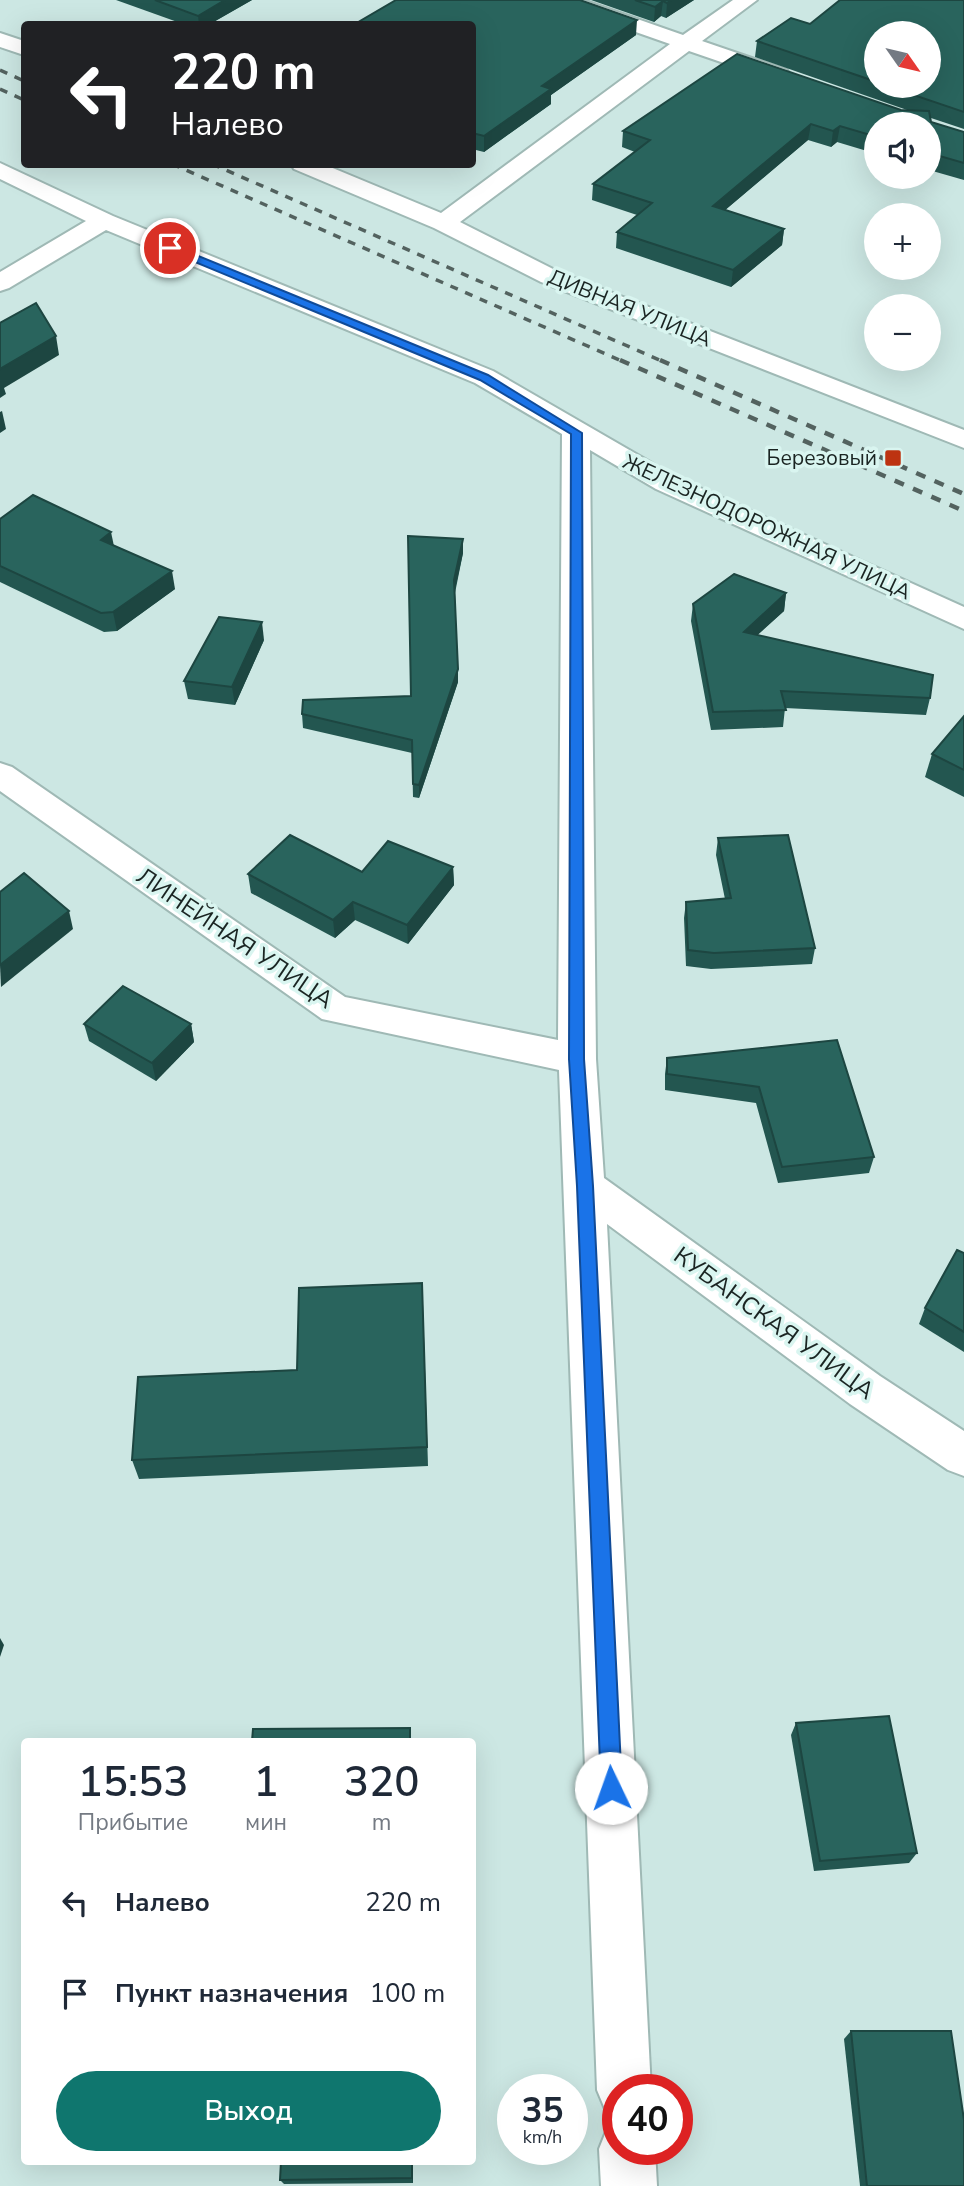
<!DOCTYPE html>
<html lang="ru">
<meta charset="utf-8">
<style>
:root{--surface:#fff;--page:#f2f2f3;--text:#1f2937;--muted:#747a83;--accent:#0f766e}
body{margin:0;font-family:"Nunito Sans",sans-serif;background:var(--page);color:var(--text);height:100vh;display:flex;flex-direction:column;font-size:26px;white-space:nowrap}
*{box-sizing:border-box;margin:0}
p{font-size:23px;color:var(--muted)}
.icon{flex:none;width:38px;height:38px;fill:none;stroke:currentColor;stroke-width:2;stroke-linecap:round;stroke-linejoin:round}
.map{position:relative;flex:1;overflow:hidden}
.panel{position:absolute;left:21px;top:1738px;width:455px;height:427px;display:flex;flex-direction:column;background:var(--surface);border-radius:7px;box-shadow:0 7px 28px #0002}
.panel>*{flex:none}
.top-card{position:absolute;left:21px;top:21px;width:455px;height:147px;border-radius:7px;box-shadow:0 7px 28px #0002;background:#202124;color:#fff;overflow:hidden}
.needle{width:46px;rotate:124deg}
.fabs{position:absolute;left:864px;top:21px;display:grid;gap:14px}
.fabs a{display:grid;place-items:center;width:77px;height:77px;border-radius:50%;background:var(--surface);box-shadow:0 7px 28px #0002;font-size:35px}
.speed{position:absolute;left:497px;top:2074px;display:flex;gap:14px;font-size:35px;font-weight:700;text-align:center}
.speed>*{display:grid;place-content:center;width:91px;height:91px;border-radius:50%;background:var(--surface);box-shadow:0 7px 28px #0002;line-height:1}
.speed small{font-size:18px;font-weight:400}
.speed .limit{border:10px solid #d22;background:#fff;color:#111}
.pin{position:absolute;display:grid;place-items:center;width:60px;height:60px;color:#fff;margin:-30px;border:4px solid #fff;border-radius:50%;box-shadow:0 2px 7px #0007}
.me{position:absolute;width:77px;margin:-38px;rotate:357deg;stroke-linejoin:round;filter:drop-shadow(0 0 5px #0008)}
.turn{display:flex;align-items:center;gap:24px;height:147px;padding:0 35px;font-size:32px}
.turn .icon{width:91px;height:91px;stroke-width:2.5}
.turn b{display:block;font-size:49px;line-height:60px}
.eta{display:flex;justify-content:space-evenly;align-items:center;height:119px;text-align:center}
.eta b{font-size:42px;font-weight:600;line-height:49px}
.button{display:flex;gap:14px;margin-top:auto;padding:14px 35px}
.button a{flex:1;height:80px;border-radius:42px;background:var(--accent);color:#fff;font-size:28px;font-weight:600;line-height:80px;text-align:center}
ul{padding:0;list-style:none}
li{display:flex;align-items:center;gap:21px;height:91px;padding:0 35px}
li div{flex:1}
li b{display:block;font-size:26px}
li em{font-style:normal}
.map>svg:first-child{display:block}
.lines{fill:none;stroke-linecap:round;stroke-linejoin:round}
.minor-casing{stroke:#9fb9b5;stroke-width:4}
.minor{fill:#fff;fill-rule:evenodd}
.rail-far1{stroke:#53625f;stroke-width:3.5;stroke-dasharray:8 8;stroke-linecap:butt}
.rail{stroke:#53625f;stroke-width:4.5;stroke-dasharray:10 10;stroke-linecap:butt}
.wall{fill:#235650;fill-rule:evenodd}
.shaded-wall{fill:#1d4641}
.building{fill:#29645d;stroke:#1d4641;stroke-width:2}
.route{fill:#1a73e8;stroke:#114b97;stroke-width:2}
.poi-dot{fill:#bd3311;stroke:#d9f5f0;stroke-width:2.5}
.labels{text-anchor:middle;dominant-baseline:central;stroke-width:7;stroke-linejoin:round;paint-order:stroke}
.far-street-label{font-size:21px;fill:#1a2422;stroke:#d9f5f0}
.far-poi-label{font-size:21px;fill:#1a2422;stroke:#d9f5f0;text-anchor:end}
.street-label{font-size:24px;fill:#1a2422;stroke:#d9f5f0}
</style>
<div class="map">
<svg width="964" height="2186" viewBox="0 0 964 2186">
<rect width="100%" height="100%" fill="#cce7e3"/>
<g class="lines">
<defs>
<g id="minor">
<polygon points="553,0 583,0 683,35 733,0 757,0 702,41 787,70 790,75 779,82 689,51 460,222 559,272 964,430 964,448 541,282 434,228 294,169 291,164 323,164 441,213 670,44 556,4"/>
<polygon points="0,33 24,41 24,55 0,47"/>
<polygon points="0,163 113,216 493,371 676,477 964,607 964,629 656,489 590,450 596,1059 604,1178 880,1376 964,1431 964,1476 948,1470 850,1404 607,1224 651,2090 618,2090 618,2115 605,2109 597,2090 559,1070 322,1019 0,791 0,763 12,767 345,997 558,1040 562,434 475,383 106,230 9,288 0,291 0,272 86,221 0,179"/>
<polygon points="618,2125 618,2149 655,2149 657,2186 601,2186 599,2149 607,2129"/>
</g>
</defs>
<use href="#minor" class="minor-casing"/>
<use href="#minor" class="minor"/>
<g class="rail-far1">
<polyline points="0,70 24,81"/>
<polyline points="0,89 24,100"/>
<polyline points="172,164 624,362"/>
<polyline points="212,164 664,362"/>
</g>
<g class="rail">
<polyline points="620,360 964,511"/>
<polyline points="660,360 964,494"/>
</g>
</g>
<g class="wall">
<polygon points="116,0 252,0 210,24 183,24"/>
<polygon points="591,0 694,0 666,18 661,16 654,22"/>
<path d="M964 0V129L931 118V122L964 132V180L929 170V124H877V154L837 142 831 147 808 140 725 210 784 229 782 245 731 287 616 248 617 232 637 215 592 200 593 184 635 152 622 147 623 131 910 111 755 57 757 41 810 24ZM877 33 929 86H877Z"/>
<polygon points="472,24 636,35 551,95 551,104 484,152 472,149"/>
<polygon points="0,519 114,546 175,589 117,631 104,632 0,582"/>
<polygon points="463,539 463,553 455,593 458,682 419,798 413,797 412,753 303,728 302,714 411,696"/>
<polygon points="786,593 784,611 757,635 930,698 926,715 785,708 783,727 711,730 691,621 693,604"/>
<polygon points="264,640 235,705 188,699 184,681"/>
<polygon points="964,716 964,797 925,777 932,754"/>
<polygon points="718,838 815,948 812,964 711,969 686,966 684,918 686,902 725,899 716,855"/>
<polygon points="453,867 454,885 408,944 355,920 335,938 251,893 248,874 362,872"/>
<polygon points="84,1024 191,1024 194,1042 156,1081 89,1041"/>
<polygon points="837,1040 874,1157 869,1173 778,1183 756,1103 665,1090 665,1074 667,1058"/>
<polygon points="964,1253 964,1352 919,1324 925,1308"/>
<polygon points="423,1304 428,1466 139,1479 132,1460 297,1370"/>
<polygon points="796,1723 917,1853 909,1863 814,1871 791,1735"/>
<polygon points="851,2031 964,2186 860,2186 844,2039"/>
<polygon points="281,2161 413,2161 413,2183 284,2184 280,2180"/>
</g>
<g class="shaded-wall">
<polygon points="225,0 252,0 210,24 199,24 198,16"/>
<polygon points="671,0 694,0 666,18 667,3"/>
<polygon points="663,1 661,16 654,22 655,7"/>
<polygon points="637,20 636,35 551,95 551,104 484,152 484,136 542,86"/>
<polygon points="811,124 808,140 711,222 713,206"/>
<polygon points="840,126 837,142 831,147 833,131"/>
<polygon points="784,229 782,245 731,287 733,270"/>
<polygon points="56,336 59,355 4,388 6,394 0,398 0,369"/>
<polygon points="2,411 6,429 0,433 0,412"/>
<polygon points="111,532 115,551 101,540"/>
<polygon points="463,539 463,553 454,594 454,580"/>
<polygon points="172,571 175,589 117,631 113,612"/>
<polygon points="786,593 784,611 741,650 744,632"/>
<polygon points="262,622 264,640 235,705 232,687"/>
<polygon points="458,669 458,682 419,798 419,785"/>
<polygon points="453,867 454,885 408,944 407,925"/>
<polygon points="353,902 355,920 335,938 333,920"/>
<polygon points="69,911 73,929 1,987 0,965"/>
<polygon points="191,1024 194,1042 156,1081 152,1063"/>
<polygon points="0,1638 4,1645 0,1657"/>
<polygon points="412,2161 413,2161 413,2183 412,2178"/>
</g>
<g class="building">
<polygon points="155,0 225,0 198,16"/>
<polygon points="396,0 580,0 637,20 542,86 551,89 484,136 472,133 472,24 355,24"/>
<polygon points="635,0 671,0 667,3 663,1 655,7"/>
<polygon points="840,0 964,0 964,112 887,86 929,86 929,33 877,33 877,82 757,41 791,18 810,24"/>
<polygon points="737,54 901,110 929,111 931,122 964,132 964,163 929,153 929,124 877,124 877,137 840,126 833,131 811,124 713,206 784,229 733,270 617,232 652,203 593,184 650,140 623,131"/>
<polygon points="36,303 56,336 0,369 0,323"/>
<polygon points="33,495 111,532 101,540 172,571 113,612 101,613 0,566 0,519"/>
<polygon points="408,536 463,539 454,580 458,669 419,785 413,784 412,740 302,714 303,700 411,696"/>
<polygon points="734,574 786,593 744,632 933,675 930,698 781,691 786,710 713,712 693,604"/>
<polygon points="219,617 262,622 232,687 184,681"/>
<polygon points="964,716 964,770 932,754"/>
<polygon points="290,835 362,872 388,841 453,867 407,925 353,902 333,920 248,874"/>
<polygon points="788,835 815,948 714,953 688,950 686,902 731,898 718,838"/>
<polygon points="24,873 69,911 0,965 0,892"/>
<polygon points="123,986 191,1024 152,1063 84,1024"/>
<polygon points="837,1040 874,1157 782,1167 759,1087 667,1074 667,1058"/>
<polygon points="957,1250 964,1253 964,1332 925,1308"/>
<polygon points="422,1283 427,1447 132,1460 138,1377 297,1370 299,1288"/>
<polygon points="889,1716 917,1853 820,1861 796,1723"/>
<polygon points="410,1728 410,1741 252,1741 253,1729"/>
<polygon points="851,2031 951,2031 964,2120 964,2186 867,2186"/>
<polygon points="281,2161 412,2161 412,2178 280,2180"/>
</g>
<polygon class="route" points="166,246 174,246 488,375 582,433 584,1059 593,1186 622,1788 619,1796 611,1799 604,1796 601,1788 577,1186 569,1059 571,434 480,380 166,250"/>
<rect class="poi-dot" x="884" y="449" width="18" height="18" rx="3.5"/>
<g class="labels">
<g class="far-street-label">
<text transform="translate(630 308) rotate(22)">ДИВНАЯ УЛИЦА</text>
<text transform="translate(767 527) rotate(25)">ЖЕЛЕЗНОДОРОЖНАЯ УЛИЦА</text>
</g>
<g class="far-poi-label">
<text x="877" y="458">Березовый</text>
</g>
<g class="street-label">
<text transform="translate(235 938) rotate(34)">ЛИНЕЙНАЯ УЛИЦА</text>
<text transform="translate(774 1323) rotate(36)">КУБАНСКАЯ УЛИЦА</text>
</g>
</g>
</svg>
<div class="fabs">
<a><svg class="needle" viewBox="-14 -14 28 28"><path d="M0-13l5 13h-10z" fill="#e53935"/><path d="M0 13l5-13h-10z" fill="#747a83"/></svg></a>
<a><svg class="icon" aria-label="sound" viewBox="0 0 24 24"><path d="M4 9h4l5-4v14l-5-4H4zM17 9q2 3 0 6"/></svg></a>
<a>+</a>
<a>−</a>
</div>
<div class="speed"><div>35<small>km/h</small></div><div class="limit">40</div></div>
<div class="pin" style="left:170px;top:248px;background:#d93025"><svg class="icon" aria-label="arrive" viewBox="0 0 24 24"><path d="M6 21V4h12l-3 4 3 4H6"/></svg></div>
<svg class="me" style="left:611px;top:1788px" viewBox="-20 -20 40 40"><circle r="19" fill="#fff"/><path d="M0-13L10 11 0 6-10 11z" fill="#1a73e8"/></svg>
<div class="top-card">
<div class="turn"><svg class="icon" aria-label="left" viewBox="0 0 24 24"><path d="M17 20v-9H6M10 6l-5 5 5 5"/></svg><div><b>220 m</b>Налево</div></div>
</div>
<section class="panel">
<div class="eta">
<div><b>15:53</b><p>Прибытие</p></div>
<div><b>1</b><p>мин</p></div>
<div><b>320</b><p>m</p></div>
</div>
<ul>
<li><svg class="icon" aria-label="left" viewBox="0 0 24 24"><path d="M17 20v-9H6M10 6l-5 5 5 5"/></svg><div><b>Налево</b></div><em>220 m</em></li>
<li><svg class="icon" aria-label="arrive" viewBox="0 0 24 24"><path d="M6 21V4h12l-3 4 3 4H6"/></svg><div><b>Пункт назначения</b></div><em>100 m</em></li>
</ul>
<div class="button"><a>Выход</a></div>
</section>
</div>
